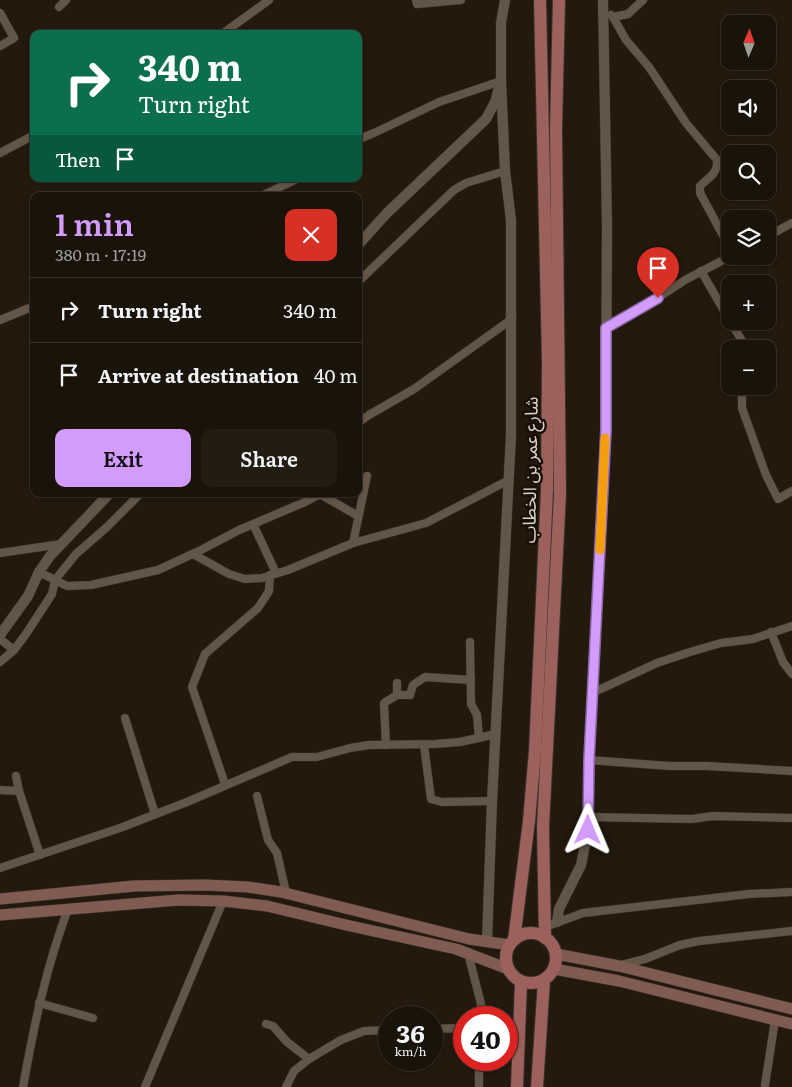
<!DOCTYPE html>
<meta charset="utf-8">
<style>
:root{--surface:#1a130a;--page:#231c13;--text:#f1f3f6;--muted:#9f9e9c;--line:#38322b;--accent:#d39cfc}
body{margin:0;font-family:Literata,"Noto Sans Arabic",serif;background:var(--page);color:var(--text);height:100vh;display:flex;flex-direction:column;font-size:19px;white-space:nowrap}
*{box-sizing:border-box;margin:0}
p{font-size:16px;color:var(--muted)}
.icon{flex:none;width:28px;height:28px;fill:none;stroke:currentColor;stroke-width:2;stroke-linecap:round;stroke-linejoin:round}
.map{position:relative;flex:1;overflow:hidden}
.drawer{position:absolute;left:30px;top:192px;width:332px;height:305px;display:flex;flex-direction:column;background:var(--surface);border-radius:10px;box-shadow:0 1px 4px #0004,0 0 0 1px var(--line)}
.drawer>*{flex:none}
.hud{position:absolute;left:30px;top:30px;width:332px;height:152px;border-radius:10px;box-shadow:0 1px 4px #0004,0 0 0 1px var(--line);background:#0b6e4f;color:#fff;overflow:hidden}
.needle{width:32px;rotate:2deg}
.buttons{position:absolute;left:721px;top:15px;display:grid;gap:10px}
.buttons a{display:grid;place-items:center;width:55px;height:55px;border-radius:10px;background:var(--surface);box-shadow:0 1px 4px #0004,0 0 0 1px var(--line);font-size:25px}
.speed{position:absolute;left:378px;top:1006px;display:flex;gap:10px;font-size:25px;font-weight:700;text-align:center}
.speed>*{display:grid;place-content:center;width:65px;height:65px;border-radius:50%;background:var(--surface);box-shadow:0 1px 4px #0004,0 0 0 1px var(--line);line-height:1}
.speed small{font-size:12px;font-weight:400}
.speed .limit{border:8px solid #d22;background:#fff;color:#111}
.pin{position:absolute;display:grid;place-items:center;width:42px;height:42px;color:#fff;margin:-51px -21px;border-radius:50% 50% 50% 0;rotate:-45deg;box-shadow:0 0 5px #0007}
.pin .icon{rotate:45deg}
.me{position:absolute;width:55px;margin:-28px;rotate:1deg;stroke-linejoin:round;filter:drop-shadow(0 0 4px #0008)}
.turn{display:flex;align-items:center;gap:18px;height:105px;padding:0 25px;font-size:22px}
.turn .icon{width:65px;height:65px;stroke-width:2.5}
.turn b{display:block;font-size:35px;line-height:42px}
.then{display:flex;align-items:center;height:48px;padding:0 25px;background:#0003;gap:10px;font-size:19px}
.round{display:grid;place-items:center;flex:none;width:52px;height:52px;border-radius:10px;background:var(--page)}
.headline{display:flex;align-items:center;justify-content:space-between;height:85px;padding:0 25px}
h1{font-size:30px;font-weight:600;line-height:38px;color:var(--accent)}
.action{display:flex;gap:10px;margin-top:auto;padding:10px 25px}
.action a{flex:1;height:58px;border-radius:10px;background:var(--accent);color:#111;font-size:20px;font-weight:600;line-height:58px;text-align:center}
.action a+a{background:var(--page);color:var(--text)}
ul{padding:0;list-style:none}
li{display:flex;align-items:center;gap:15px;height:65px;padding:0 25px;border-top:1px solid var(--line)}
li div{flex:1}
li b{display:block;font-size:19px}
li em{font-style:normal}
.map>svg:first-child{display:block}
.lines{fill:none;stroke-linecap:round;stroke-linejoin:round}
.minor-casing{stroke:#39322c;stroke-width:9}
.tertiary-casing{stroke:#39322c;stroke-width:11}
.secondary-casing{stroke:#39322c;stroke-width:12}
.primary-casing{stroke:#39322c;stroke-width:14}
.minor{stroke:#625648;stroke-width:8}
.tertiary{stroke:#625648;stroke-width:10}
.secondary{stroke:#7f5b52;stroke-width:11}
.primary{stroke:#9c615c;stroke-width:12}
.route-casing{stroke:#8965a4;stroke-width:12}
.route{stroke:#d39cfc;stroke-width:9}
.slow{stroke:#f59e0b;stroke-width:9}
.labels{text-anchor:middle;dominant-baseline:central;stroke-width:5;stroke-linejoin:round;paint-order:stroke}
.street-label{font-size:18px;fill:#d9d2ca;stroke:#1a1005}
</style>
<div class="map">
<svg width="792" height="1087" viewBox="0 0 792 1087">
<rect width="100%" height="100%" fill="#23190d"/>
<g class="lines">
<defs>
<g id="minor">
<polyline points="416,0 417,4 461,0"/>
<polyline points="59,7 66,0"/>
<polyline points="0,13 14,38 0,46"/>
<polyline points="611,15 613,17 628,14 643,0"/>
<path d="M613 17 626 40 649 67 686 123 717 160C718 174 709 177 700 186V193L730 248"/>
<polyline points="222,34 269,0"/>
<polyline points="359,139 374,133 439,102 501,81"/>
<polyline points="0,153 34,135"/>
<polyline points="261,196 297,179"/>
<polyline points="768,236 792,223"/>
<polyline points="701,271 730,321"/>
<polyline points="359,281 454,190 466,183 505,171"/>
<polyline points="0,320 34,306"/>
<polyline points="730,321 747,349"/>
<polyline points="606,328 644,307 685,280 731,256"/>
<polyline points="745,386 742,392 742,408 766,475 778,499 792,491"/>
<polyline points="359,422 369,415 414,389 512,319"/>
<polyline points="253,524 276,573"/>
<polyline points="353,543 367,476"/>
<polyline points="0,553 61,544"/>
<polyline points="193,554 229,574 245,579 262,578 288,570 353,543 426,523 509,480"/>
<polyline points="39,572 67,586 91,585 158,570 201,550 239,530 305,502 320,494 358,516"/>
<polyline points="771,632 783,662 792,674"/>
<polyline points="0,639 14,650"/>
<polyline points="470,642 471,704 477,715 479,738"/>
<polyline points="0,662 14,650 26,634 52,594 55,580 76,554 107,527 140,494"/>
<polyline points="592,693 657,663 690,652 721,643 753,639 792,626"/>
<polyline points="397,695 410,695 413,685 425,677 471,680"/>
<polyline points="125,718 155,814"/>
<polyline points="386,745 384,703 397,695 397,683"/>
<polyline points="424,745 431,799 442,802 492,801"/>
<polyline points="589,760 669,766 707,766 792,771"/>
<polyline points="16,776 19,791 40,855"/>
<polyline points="225,784 192,687 205,654 258,608 269,591 270,575"/>
<polyline points="0,790 19,791"/>
<polyline points="257,796 268,840 277,853 286,893"/>
<polyline points="588,817 692,819 713,816 792,818"/>
<polyline points="0,868 120,828 187,802 292,757 317,757 350,748 369,745 435,744 460,742 496,734"/>
<polyline points="545,927 583,913 749,894 792,892"/>
<polyline points="468,953 481,1004 479,1018"/>
<polyline points="621,965 645,959 680,945 699,941 792,931"/>
<polyline points="39,1003 93,1018"/>
<polyline points="266,1024 273,1026 287,1042 309,1059"/>
<polyline points="431,1029 464,1028"/>
<polyline points="765,1085 775,1020"/>
<path d="M23 1087C34 1025 46 968 68 909"/>
<polyline points="145,1087 223,901"/>
<polyline points="286,1087 294,1071 309,1059 341,1040 364,1031 389,1030"/>
<polyline points="479,1087 479,1060"/>
</g>
<g id="tertiary">
<polyline points="359,244 387,213 486,119 495,102 501,81 501,23 505,0"/>
<polyline points="0,635 28,596 39,572 50,556 109,494"/>
<polyline points="557,922 559,909 581,865 588,830 589,760 606,430 607,225 603,0"/>
<polyline points="487,941 492,801 511,435 511,220 505,171 501,81"/>
</g>
<g id="secondary">
<polyline points="0,899 134,886 205,885 248,887 281,892 469,939 510,945"/>
<polyline points="0,915 178,900 223,901 267,906 346,925 456,949 508,969"/>
<polyline points="556,954 619,966 792,1009"/>
<polyline points="554,969 619,981 792,1024"/>
</g>
<g id="primary">
<circle cx="531" cy="958" r="25"/>
<polyline points="545,938 543,827 560,494 556,129 559,0"/>
<polyline points="514,940 529,821 535,751 547,490 548,362 540,0"/>
<polyline points="517,1087 521,982"/>
<polyline points="537,1087 544,980"/>
</g>
</defs>
<use href="#minor" class="minor-casing"/>
<use href="#tertiary" class="tertiary-casing"/>
<use href="#secondary" class="secondary-casing"/>
<use href="#primary" class="primary-casing"/>
<use href="#minor" class="minor"/>
<use href="#tertiary" class="tertiary"/>
<use href="#secondary" class="secondary"/>
<use href="#primary" class="primary"/>
</g>
<g class="lines">
<defs>
<polyline id="route" points="588,830 589,760 606,430 606,328 658,298"/>
</defs>
<use href="#route" class="route-casing"/>
<use href="#route" class="route"/>
<polyline class="slow" points="600,550 605,438"/>
</g>
<g class="labels">
<g class="street-label">
<text transform="translate(529 470) rotate(-89)">شارع عمر بن الخطاب</text>
</g>
</g>
</svg>
<div class="buttons">
<a><svg class="needle" viewBox="-14 -14 28 28"><path d="M0-13l5 13h-10z" fill="#e53935"/><path d="M0 13l5-13h-10z" fill="#9f9e9c"/></svg></a>
<a><svg class="icon" aria-label="sound" viewBox="0 0 24 24"><path d="M4 9h4l5-4v14l-5-4H4zM17 9q2 3 0 6"/></svg></a>
<a><svg class="icon" aria-label="search" viewBox="0 0 24 24"><circle cx="10" cy="10" r="6"/><path d="M15 15l6 6"/></svg></a>
<a><svg class="icon" aria-label="layers" viewBox="0 0 24 24"><path d="M12 4l9 5-9 5-9-5zM3 14l9 5 9-5"/></svg></a>
<a>+</a>
<a>−</a>
</div>
<div class="speed"><div>36<small>km/h</small></div><div class="limit">40</div></div>
<div class="pin" style="left:658px;top:298px;background:#d93025"><svg class="icon" aria-label="arrive" viewBox="0 0 24 24"><path d="M6 21V4h12l-3 4 3 4H6"/></svg></div>
<svg class="me" style="left:588px;top:830px" viewBox="-20 -20 40 40"><path d="M0-17L14 15 0 8-14 15z" fill="#d39cfc" stroke="#fff" stroke-width="4"/></svg>
<div class="hud">
<div class="turn"><svg class="icon" aria-label="right" viewBox="0 0 24 24"><path d="M7 20v-9h11M14 6l5 5-5 5"/></svg><div><b>340 m</b>Turn right</div></div>
<div class="then">Then<svg class="icon" aria-label="arrive" viewBox="0 0 24 24"><path d="M6 21V4h12l-3 4 3 4H6"/></svg></div>
</div>
<section class="drawer">
<div class="headline"><div><h1>1 min</h1><p>380 m · 17:19</p></div><a class="round" style="background:#d93025;color:#fff"><svg class="icon" aria-label="close" viewBox="0 0 24 24"><path d="M6 6l12 12M18 6L6 18"/></svg></a></div>
<ul>
<li><svg class="icon" aria-label="right" viewBox="0 0 24 24"><path d="M7 20v-9h11M14 6l5 5-5 5"/></svg><div><b>Turn right</b></div><em>340 m</em></li>
<li><svg class="icon" aria-label="arrive" viewBox="0 0 24 24"><path d="M6 21V4h12l-3 4 3 4H6"/></svg><div><b>Arrive at destination</b></div><em>40 m</em></li>
</ul>
<div class="action"><a>Exit</a><a>Share</a></div>
</section>
</div>
